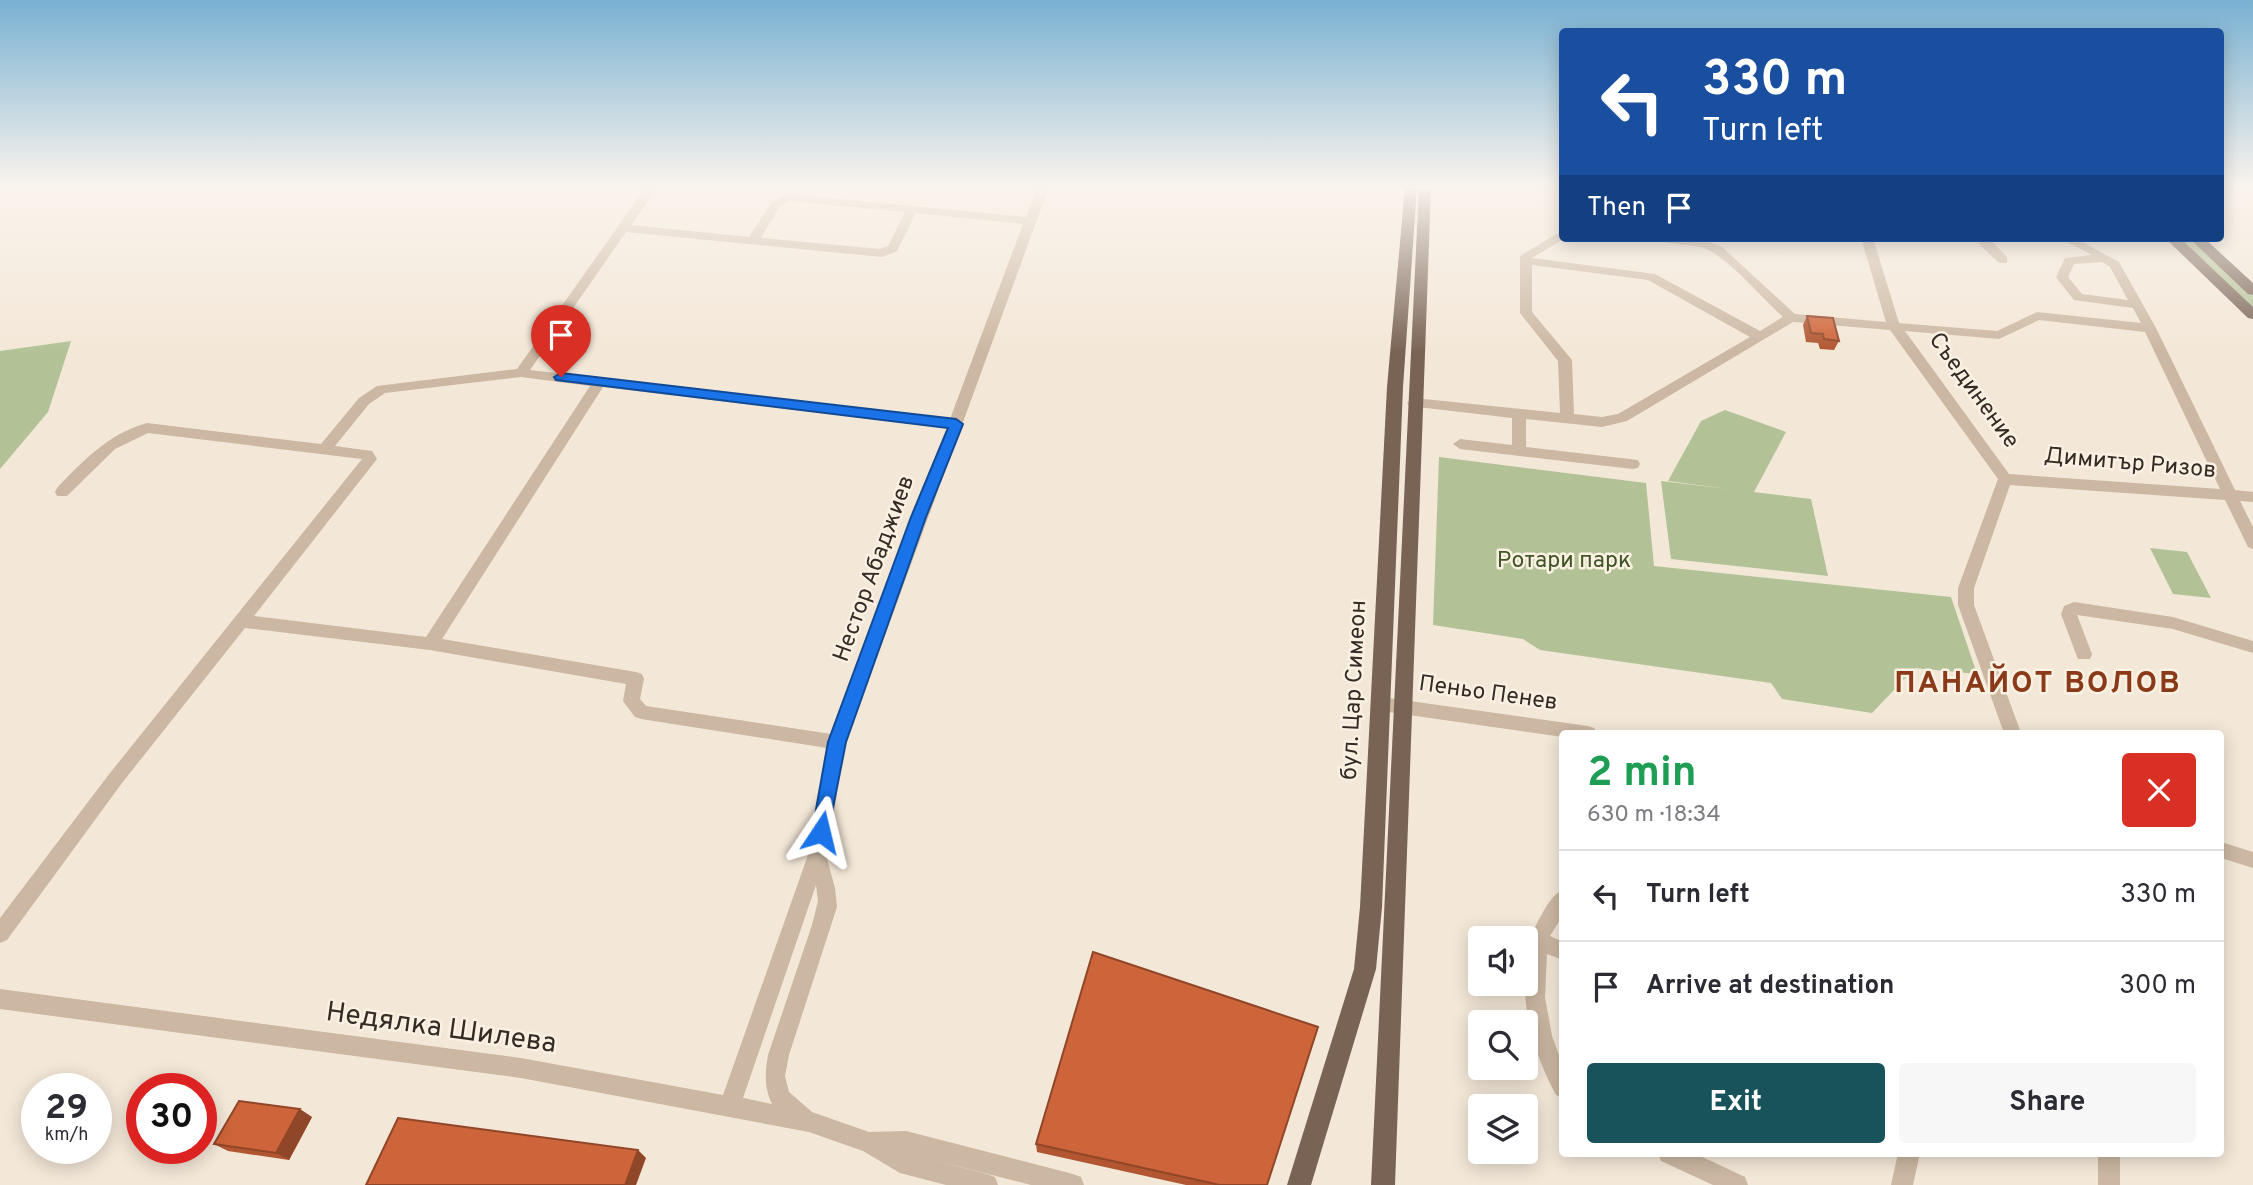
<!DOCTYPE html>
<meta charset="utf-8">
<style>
:root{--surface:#fff;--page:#f7f7f7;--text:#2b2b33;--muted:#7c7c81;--line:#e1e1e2;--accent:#18525a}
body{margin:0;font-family:Overpass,sans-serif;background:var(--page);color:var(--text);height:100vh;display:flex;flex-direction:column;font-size:26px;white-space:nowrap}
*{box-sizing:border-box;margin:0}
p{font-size:23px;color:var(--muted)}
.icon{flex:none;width:38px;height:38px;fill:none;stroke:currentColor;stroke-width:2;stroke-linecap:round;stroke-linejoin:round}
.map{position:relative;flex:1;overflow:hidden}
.drawer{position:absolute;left:1559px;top:730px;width:665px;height:427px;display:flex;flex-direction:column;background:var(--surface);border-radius:7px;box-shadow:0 4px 18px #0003}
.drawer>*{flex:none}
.hud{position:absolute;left:1559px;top:28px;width:665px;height:214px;border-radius:7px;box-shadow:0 4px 18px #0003;background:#1a4fa0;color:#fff;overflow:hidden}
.controls{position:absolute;left:1468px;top:926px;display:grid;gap:14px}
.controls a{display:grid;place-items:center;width:70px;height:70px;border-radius:7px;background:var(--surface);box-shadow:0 4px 18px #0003;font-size:35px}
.speed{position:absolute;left:21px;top:1073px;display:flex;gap:14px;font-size:35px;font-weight:700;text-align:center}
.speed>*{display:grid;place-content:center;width:91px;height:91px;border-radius:50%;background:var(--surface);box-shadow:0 4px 18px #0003;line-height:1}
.speed small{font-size:18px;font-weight:400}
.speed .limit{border:10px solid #d22;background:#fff;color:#111}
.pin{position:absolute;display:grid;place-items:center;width:60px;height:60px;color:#fff;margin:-72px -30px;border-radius:50% 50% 50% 0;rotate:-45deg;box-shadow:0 0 7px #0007}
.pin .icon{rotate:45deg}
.me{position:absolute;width:77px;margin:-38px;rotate:10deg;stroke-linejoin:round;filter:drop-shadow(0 0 5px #0008)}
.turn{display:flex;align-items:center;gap:24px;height:147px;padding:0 28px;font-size:32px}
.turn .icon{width:91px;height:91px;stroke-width:2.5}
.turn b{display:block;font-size:49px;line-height:60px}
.then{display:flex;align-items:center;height:66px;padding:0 28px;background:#0003;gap:14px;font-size:26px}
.round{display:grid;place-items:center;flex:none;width:74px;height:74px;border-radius:7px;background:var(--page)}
.head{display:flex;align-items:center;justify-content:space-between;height:119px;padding:0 28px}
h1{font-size:42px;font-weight:700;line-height:52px;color:#1e9e55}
.action{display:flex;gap:14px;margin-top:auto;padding:14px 28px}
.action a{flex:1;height:80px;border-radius:7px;background:var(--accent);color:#fff;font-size:28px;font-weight:700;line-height:80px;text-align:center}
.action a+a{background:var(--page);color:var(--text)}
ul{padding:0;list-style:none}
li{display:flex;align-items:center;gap:21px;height:91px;padding:0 28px;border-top:2px solid var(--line)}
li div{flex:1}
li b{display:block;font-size:26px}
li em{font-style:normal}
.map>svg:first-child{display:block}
.green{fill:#b2c296}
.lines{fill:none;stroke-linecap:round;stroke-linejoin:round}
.minor{fill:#cbb7a2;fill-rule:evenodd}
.major{fill:#796355;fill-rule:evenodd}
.wall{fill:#b15631}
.shaded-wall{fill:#904628}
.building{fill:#ce6439;stroke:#904628;stroke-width:2}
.route{fill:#1a73e8;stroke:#114b97;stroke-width:2}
.labels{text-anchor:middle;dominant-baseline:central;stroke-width:5;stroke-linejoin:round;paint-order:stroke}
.street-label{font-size:23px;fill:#352b25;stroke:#faf1e3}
.park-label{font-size:23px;fill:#425527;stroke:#faf1e3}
.near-street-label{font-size:28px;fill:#352b25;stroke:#faf1e3}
.district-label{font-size:30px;font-weight:bold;letter-spacing:2px;fill:#8a3919;stroke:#faf1e3}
</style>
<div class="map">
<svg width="2253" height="1185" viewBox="0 0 2253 1185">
<rect width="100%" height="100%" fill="#f3e7d7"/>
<g class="green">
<polygon points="2177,238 2190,238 2253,296 2253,309"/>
<polygon points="71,341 48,412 0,469 0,351"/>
<polygon points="1725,410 1786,432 1754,492 1811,499 1828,576 1671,559 1661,481 1728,489 1668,481 1701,421"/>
<polygon points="1439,457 1646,483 1654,566 1951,597 1977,674 1915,668 1872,713 1782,699 1771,683 1540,650 1523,639 1433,625"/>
<polygon points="2150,548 2187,552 2211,598 2173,594"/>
</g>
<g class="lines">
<g class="minor">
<path d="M646 187 657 188 631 225 749 237 772 202 788 194 1026 217 1037 187H1049L846 742 826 855 835 888 837 907 789 1055 785 1076 789 1092 812 1112 869 1132 906 1131 1073 1174 1081 1177 1084 1185H1031L915 1155 987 1174 995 1177 998 1185H946L900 1173 863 1151 809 1132 521 1078 0 1009V989L521 1058 723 1095 808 855 827 748 641 719 635 717 623 701 626 684 430 650 245 628 122 783 7 940 0 943V918L110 773 362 459 148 433 115 449 67 496H57L55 492 57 488C84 460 108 434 147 423L321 444 359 398 377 386 517 369ZM790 201 905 212 888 246 880 249 761 238 780 206ZM916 213 1023 224 950 419 530 370 626 232 882 257 897 251ZM521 377 590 386 426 637 254 616 377 459 372 451 335 446 369 404 385 393ZM603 387 947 428 831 734 646 706 640 699 644 679 642 674 636 672 442 639ZM816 885 818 901 812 925 768 1055C765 1073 764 1087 772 1104L743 1098Z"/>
<path d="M1563 230V238H1565L1532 258 1655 274 1760 331 1783 317C1761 297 1738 269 1714 253 1697 241 1670 248 1657 238H1699L1722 247 1795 314 1886 322 1861 238H1873L1899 323 1997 331 2037 312 2141 323 2133 308 2074 300 2058 280 2056 277 2065 258 2092 255 2059 238H2075L2119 262 2156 328 2235 490 2253 492V502L2240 501 2253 527V549L2248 547 2225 500 2010 485 1974 588V605L2021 733H2004L1958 605V588L1998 479 1890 330 1793 322 1627 421 1602 427 1526 419V447L1638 460 1640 464 1638 468 1633 469 1460 449 1453 444 1460 439 1512 445V418L1409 406 1407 403 1414 398 1560 413 1558 361 1520 313V256ZM2102 262 2110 267 2128 300 2082 294 2068 277 2074 264ZM1532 265 1648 280 1750 337 1618 414 1602 417 1574 414 1572 360 1532 312ZM2039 320 2145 332 2220 489 2009 474 1905 331 1999 339Z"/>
<polygon points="1977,238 1989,238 2007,257 2007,263 1999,263 1980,245"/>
<polygon points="2074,602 2173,617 2253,641 2253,653 2173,629 2077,615 2092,654 2090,659 2078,659 2076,654 2061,614 2064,606"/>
<polygon points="1381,697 1588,726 1594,728 1597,733 1563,733 1563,737 1381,711 1375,709 1373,704 1375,699"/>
<polygon points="2221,842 2253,852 2253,868 2221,858"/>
<path d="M1563 890V915L1550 936 1563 942V960L1547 954 1545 997 1552 1036 1563 1066V1098L1556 1095C1528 1044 1509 967 1542 914 1547 905 1553 894 1563 890Z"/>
<polygon points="1658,1153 1694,1153 1745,1177 1748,1185 1713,1185 1661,1161"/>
<polygon points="1898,1153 1920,1153 1913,1185 1891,1185"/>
<rect x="2098" y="1153" width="22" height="32"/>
</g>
<g class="major">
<polygon points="1405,187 1417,187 1403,387 1382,907 1376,969 1311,1185 1287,1185 1354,969 1360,907 1387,387"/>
<polygon points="1419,187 1431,187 1395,1185 1371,1185"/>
<polygon points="2165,238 2180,238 2253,307 2253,319 2248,318"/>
<polygon points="2189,238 2204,238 2253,283 2253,295 2248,294"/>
</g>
</g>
<g class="wall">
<polygon points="1807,316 1839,341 1834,350 1820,349 1818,343 1806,342 1803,325"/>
<polygon points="312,1117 289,1160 228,1151 214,1144"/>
<polygon points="1036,1144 1267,1185 1186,1185 1037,1152"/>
</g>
<g class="shaded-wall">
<polygon points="300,1109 312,1117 289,1160 276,1153"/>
<polygon points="638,1150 646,1158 636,1185 625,1185"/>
</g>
<g class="building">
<polygon points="1807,316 1833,318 1839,341 1824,339 1823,334 1811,333"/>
<polygon points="1093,952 1318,1027 1267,1185 1220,1185 1036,1144"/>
<polygon points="239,1101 300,1109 276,1153 214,1144"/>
<polygon points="398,1118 638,1150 625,1185 366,1185"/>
</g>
<linearGradient id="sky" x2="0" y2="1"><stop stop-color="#79b1d2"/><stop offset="0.53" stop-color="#faf4ed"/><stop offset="1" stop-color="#faf4ed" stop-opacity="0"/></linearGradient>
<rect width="2253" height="353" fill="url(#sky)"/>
<polygon class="route" points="561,373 956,419 963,424 926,517 846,742 827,838 821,840 814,838 812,832 828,742 911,517 948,428 556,380 554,377"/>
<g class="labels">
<g class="street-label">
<text transform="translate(1973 391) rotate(54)">Съединение</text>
<text transform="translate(2130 464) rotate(5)">Димитър Ризов</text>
<text transform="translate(875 569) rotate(-70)">Нестор Абаджиев</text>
<text transform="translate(1355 690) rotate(-87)">бул. Цар Симеон</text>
<text transform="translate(1488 694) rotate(8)">Пеньо Пенев</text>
</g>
<g class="park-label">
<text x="1564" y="561">Ротари парк</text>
</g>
<g class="near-street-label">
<text transform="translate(441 1029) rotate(8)">Недялка Шилева</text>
</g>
<g class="district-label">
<text x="2038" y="684">ПАНАЙОТ ВОЛОВ</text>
</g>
</g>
</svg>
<div class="controls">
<a><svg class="icon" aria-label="sound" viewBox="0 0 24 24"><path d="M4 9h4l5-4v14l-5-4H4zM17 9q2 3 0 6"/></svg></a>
<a><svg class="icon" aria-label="search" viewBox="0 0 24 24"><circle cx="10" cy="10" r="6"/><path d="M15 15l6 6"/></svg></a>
<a><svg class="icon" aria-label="layers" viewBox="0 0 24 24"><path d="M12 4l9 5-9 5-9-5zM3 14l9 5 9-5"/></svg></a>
</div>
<div class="speed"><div>29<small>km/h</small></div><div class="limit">30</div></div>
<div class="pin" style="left:561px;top:377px;background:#d93025"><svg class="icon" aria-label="arrive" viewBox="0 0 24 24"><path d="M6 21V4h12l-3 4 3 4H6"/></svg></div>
<svg class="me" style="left:821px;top:832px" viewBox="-20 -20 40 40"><path d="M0-17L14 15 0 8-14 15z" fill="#1a73e8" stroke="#fff" stroke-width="4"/></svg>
<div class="hud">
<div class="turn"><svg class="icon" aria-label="left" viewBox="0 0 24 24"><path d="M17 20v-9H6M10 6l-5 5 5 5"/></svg><div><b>330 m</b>Turn left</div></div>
<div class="then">Then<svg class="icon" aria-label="arrive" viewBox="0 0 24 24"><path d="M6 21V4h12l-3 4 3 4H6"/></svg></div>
</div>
<section class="drawer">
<div class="head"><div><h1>2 min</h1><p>630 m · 18:34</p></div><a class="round" style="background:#d93025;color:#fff"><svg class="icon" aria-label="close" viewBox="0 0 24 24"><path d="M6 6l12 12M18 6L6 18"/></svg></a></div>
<ul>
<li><svg class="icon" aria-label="left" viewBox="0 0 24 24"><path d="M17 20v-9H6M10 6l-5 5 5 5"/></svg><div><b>Turn left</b></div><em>330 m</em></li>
<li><svg class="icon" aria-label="arrive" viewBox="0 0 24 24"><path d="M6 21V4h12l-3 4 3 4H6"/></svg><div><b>Arrive at destination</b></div><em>300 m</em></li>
</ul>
<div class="action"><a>Exit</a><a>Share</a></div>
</section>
</div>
